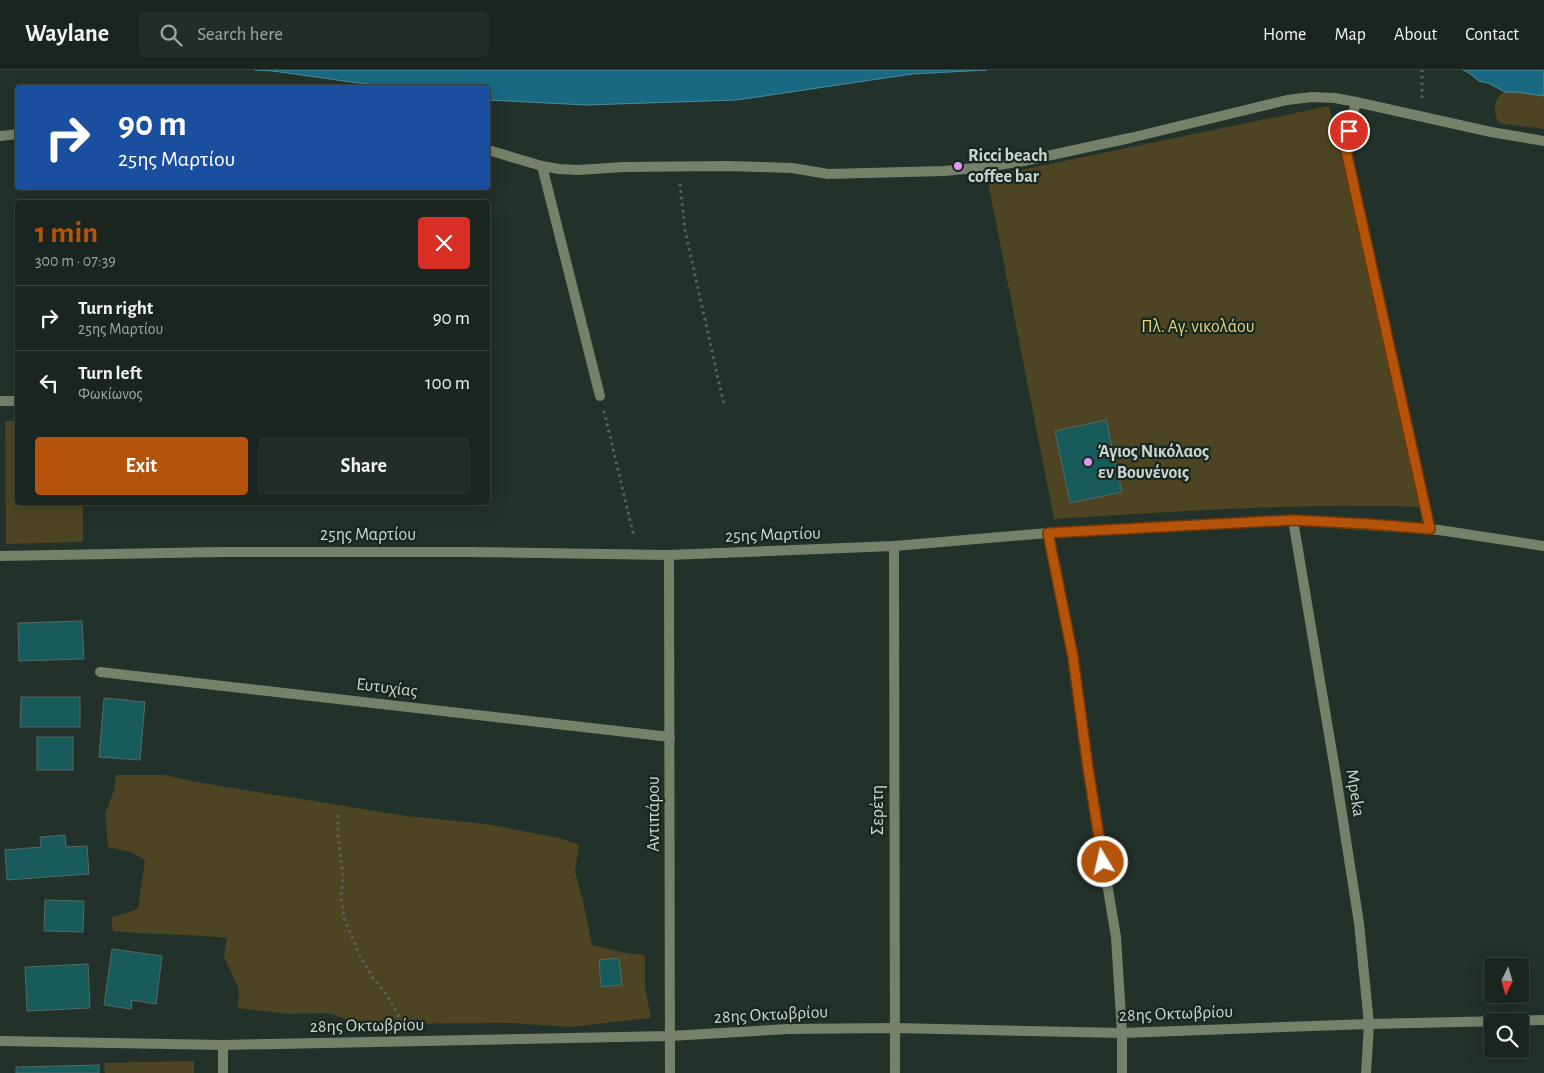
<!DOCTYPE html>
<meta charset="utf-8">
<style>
:root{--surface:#1a251f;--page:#232d28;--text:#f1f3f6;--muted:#9fa5a4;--line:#38423d;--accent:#b45309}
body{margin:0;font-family:"Alegreya Sans",sans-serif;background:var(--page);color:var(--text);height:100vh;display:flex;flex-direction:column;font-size:19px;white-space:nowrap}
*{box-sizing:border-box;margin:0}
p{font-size:16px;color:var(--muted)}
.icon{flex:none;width:28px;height:28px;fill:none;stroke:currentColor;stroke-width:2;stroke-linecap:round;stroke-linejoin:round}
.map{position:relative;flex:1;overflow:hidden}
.sheet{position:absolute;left:15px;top:130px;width:475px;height:305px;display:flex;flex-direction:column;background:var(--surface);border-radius:5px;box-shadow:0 5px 20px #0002,0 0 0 1px var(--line)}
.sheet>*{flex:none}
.guide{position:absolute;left:15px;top:15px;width:475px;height:105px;border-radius:5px;box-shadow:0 5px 20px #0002,0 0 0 1px var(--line);background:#1a4fa0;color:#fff;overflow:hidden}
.needle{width:32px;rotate:185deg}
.controls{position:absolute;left:1484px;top:888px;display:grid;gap:10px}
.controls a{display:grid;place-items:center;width:45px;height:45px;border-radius:5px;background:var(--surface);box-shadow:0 5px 20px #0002,0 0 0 1px var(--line);font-size:25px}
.pin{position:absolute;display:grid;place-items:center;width:42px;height:42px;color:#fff;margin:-21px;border:2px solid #fff;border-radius:50%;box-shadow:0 1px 5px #0007}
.me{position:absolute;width:55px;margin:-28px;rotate:351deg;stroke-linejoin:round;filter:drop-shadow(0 0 4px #0008)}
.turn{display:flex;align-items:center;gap:18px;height:105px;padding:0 20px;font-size:22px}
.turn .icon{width:65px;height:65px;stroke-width:2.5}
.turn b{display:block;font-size:35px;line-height:42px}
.round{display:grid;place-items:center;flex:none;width:52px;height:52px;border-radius:5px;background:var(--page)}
.overview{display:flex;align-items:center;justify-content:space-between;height:85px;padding:0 20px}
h1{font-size:30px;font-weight:700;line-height:38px;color:var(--accent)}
.primary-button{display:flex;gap:10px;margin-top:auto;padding:10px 20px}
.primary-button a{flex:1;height:58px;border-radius:5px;background:var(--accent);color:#fff;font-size:20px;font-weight:700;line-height:58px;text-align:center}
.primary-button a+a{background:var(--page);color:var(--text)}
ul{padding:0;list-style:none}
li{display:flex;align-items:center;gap:15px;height:65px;padding:0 20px;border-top:1px solid var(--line)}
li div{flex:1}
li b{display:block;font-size:19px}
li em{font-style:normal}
header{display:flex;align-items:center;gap:30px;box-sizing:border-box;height:70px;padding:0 25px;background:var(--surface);border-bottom:1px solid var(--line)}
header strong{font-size:24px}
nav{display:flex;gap:28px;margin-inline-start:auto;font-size:18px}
.search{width:350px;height:45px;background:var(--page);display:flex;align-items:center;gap:12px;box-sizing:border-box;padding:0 18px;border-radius:5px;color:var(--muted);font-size:19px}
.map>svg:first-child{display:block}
.green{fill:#4c4422}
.water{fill:#196982;stroke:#4f8a9a}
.building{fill:#175c5a;stroke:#546968}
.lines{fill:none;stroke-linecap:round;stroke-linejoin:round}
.path{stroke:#57645d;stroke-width:3;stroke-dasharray:2.5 4;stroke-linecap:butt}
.service{stroke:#758169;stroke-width:10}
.minor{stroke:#758169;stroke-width:10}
.route-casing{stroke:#753606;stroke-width:12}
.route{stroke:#b45309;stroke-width:9}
.poi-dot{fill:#de98f2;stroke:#18271f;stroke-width:2}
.labels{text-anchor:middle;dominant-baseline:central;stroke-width:4.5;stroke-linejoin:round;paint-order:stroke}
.poi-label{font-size:18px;font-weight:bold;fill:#cdd6d1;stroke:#18271f;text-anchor:start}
.park-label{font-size:18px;fill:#e7d47a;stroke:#18271f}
.street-label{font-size:18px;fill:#cdd6d1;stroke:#18271f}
</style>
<header>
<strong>Waylane</strong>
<div class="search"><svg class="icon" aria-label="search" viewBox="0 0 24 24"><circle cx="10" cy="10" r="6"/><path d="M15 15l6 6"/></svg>Search here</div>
<nav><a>Home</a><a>Map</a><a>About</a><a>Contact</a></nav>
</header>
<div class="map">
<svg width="1544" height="1003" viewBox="0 0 1544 1003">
<rect width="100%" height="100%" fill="#223129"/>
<g class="green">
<path d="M1505 22H1516L1544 26V59L1503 54 1498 52C1493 41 1493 27 1505 22Z"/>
<path d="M1329 36 1424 437C1300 432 1177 442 1054 449L987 107Z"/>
<polygon points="5,351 17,351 18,432 83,433 83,472 6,474"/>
<path d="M116 705H165L191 711 251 721 407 746 486 754 560 768 579 775 575 801 583 831 592 875 626 883 645 885V917L651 948 570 957 510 953 362 954 328 943 288 944 238 938 239 919 224 887 227 868C189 864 151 865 113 861L111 848 138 839 145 790 131 782 108 777 105 744 114 720Z"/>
<polygon points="194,991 194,1003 105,1003 104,993"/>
</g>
<g class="water">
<polygon points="255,0 987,0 912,4 737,30 586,35 488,30 488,18 387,17 273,1"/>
<polygon points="1463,0 1544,0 1544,26 1516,22 1505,22 1488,13 1479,11 1469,3"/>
</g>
<g class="building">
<polygon points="1106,350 1122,422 1070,433 1055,361"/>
<polygon points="82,551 84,589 19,591 18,553"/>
<polygon points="21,627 80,627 80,657 20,657"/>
<polygon points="104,628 145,632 140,690 99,687"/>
<rect x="37" y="667" width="36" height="33"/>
<polygon points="65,765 66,777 87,776 89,804 7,810 5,780 41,777 40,767"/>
<polygon points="45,830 84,831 83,862 44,861"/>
<polygon points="112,879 162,886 156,934 132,930 131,939 104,935"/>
<polygon points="619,888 622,915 601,917 599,890"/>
<polygon points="88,894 90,938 27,941 25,897"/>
<polygon points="99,995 99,1003 16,1003 16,997"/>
</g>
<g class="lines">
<g class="path">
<polyline points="1422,28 1422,0"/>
<polyline points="680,114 685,160 724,335"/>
<polyline points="604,341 634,467"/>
<polyline points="338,745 338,767 343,806 341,827 344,848 360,886 373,908 387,925 403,954"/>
</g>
<polyline class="service" points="542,96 600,326"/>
<g class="minor">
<polyline points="1356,32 1345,76 1430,459"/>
<polyline points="0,66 18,64"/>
<polyline points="488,80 542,96 559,99 578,100 624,97 728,96 792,98 828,104 944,101 986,97 1024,91 1130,68 1287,30 1312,27 1335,28 1356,32 1491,62 1544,71"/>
<polyline points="0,331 18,331"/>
<polyline points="1293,450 1336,706 1359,853 1369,954 1366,1003"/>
<polyline points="1048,463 1073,587 1088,699 1116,867 1122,963 1122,1003"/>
<polyline points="894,476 895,1003"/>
<polyline points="669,485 670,1003"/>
<polyline points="0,486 221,482 471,482 669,485 894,476 1048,463 1293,450 1439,460 1544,476"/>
<polyline points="100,602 670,667"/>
<polyline points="0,971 223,975 670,966 788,959 894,958 1122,963 1369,954 1544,950"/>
<polyline points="223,975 223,1003"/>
</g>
</g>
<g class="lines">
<defs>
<polyline id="route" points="1103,792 1088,698 1073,587 1048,463 1293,450 1368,454 1430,459 1345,76 1349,61"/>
</defs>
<use href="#route" class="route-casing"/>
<use href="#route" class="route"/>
</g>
<g class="poi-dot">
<circle cx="958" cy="96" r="5"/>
<circle cx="1088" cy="392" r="5"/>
</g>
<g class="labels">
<g class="poi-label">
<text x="968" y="86">Ricci beach<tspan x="968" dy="21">coffee bar</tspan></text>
<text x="1098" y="382">Άγιος Νικόλαος<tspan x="1098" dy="21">εν Βουνένοις</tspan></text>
</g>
<g class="park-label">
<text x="1198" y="257">Πλ. Αγ. νικολάου</text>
</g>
<g class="street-label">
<text x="368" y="465">25ης Μαρτίου</text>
<text transform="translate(773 465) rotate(-2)">25ης Μαρτίου</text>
<text transform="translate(387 618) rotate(7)">Ευτυχίας</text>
<text transform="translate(1355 723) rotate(81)">Mpeka</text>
<text transform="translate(878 740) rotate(-90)">Σερέτη</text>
<text transform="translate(654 744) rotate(-90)">Αντιπάρου</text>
<text transform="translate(1176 944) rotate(-2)">28ης Οκτωβρίου</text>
<text transform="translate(771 945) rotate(-3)">28ης Οκτωβρίου</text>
<text transform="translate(367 956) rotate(-1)">28ης Οκτωβρίου</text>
</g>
</g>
</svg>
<div class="controls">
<a><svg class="needle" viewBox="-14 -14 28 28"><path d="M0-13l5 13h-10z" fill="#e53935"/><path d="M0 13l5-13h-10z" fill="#9fa5a4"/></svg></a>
<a><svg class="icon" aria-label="search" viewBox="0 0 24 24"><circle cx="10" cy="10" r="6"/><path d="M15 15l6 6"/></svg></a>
</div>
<div class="pin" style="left:1349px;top:61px;background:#d93025"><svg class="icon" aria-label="arrive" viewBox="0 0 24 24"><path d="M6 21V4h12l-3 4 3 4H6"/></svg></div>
<svg class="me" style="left:1103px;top:792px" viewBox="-20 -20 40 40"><circle r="17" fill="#b45309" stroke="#fff" stroke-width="3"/><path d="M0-11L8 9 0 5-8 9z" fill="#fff"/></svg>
<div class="guide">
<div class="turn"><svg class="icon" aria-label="right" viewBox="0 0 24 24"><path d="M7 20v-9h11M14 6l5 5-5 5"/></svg><div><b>90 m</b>25ης Μαρτίου</div></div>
</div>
<section class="sheet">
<div class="overview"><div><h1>1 min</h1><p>300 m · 07:39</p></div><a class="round" style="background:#d93025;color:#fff"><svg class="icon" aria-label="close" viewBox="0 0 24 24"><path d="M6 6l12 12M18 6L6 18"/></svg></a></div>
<ul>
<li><svg class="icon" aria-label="right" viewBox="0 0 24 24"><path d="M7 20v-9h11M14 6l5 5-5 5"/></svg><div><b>Turn right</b><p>25ης Μαρτίου</p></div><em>90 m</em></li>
<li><svg class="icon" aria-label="left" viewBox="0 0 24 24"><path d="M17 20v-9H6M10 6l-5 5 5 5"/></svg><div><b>Turn left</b><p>Φωκίωνος</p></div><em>100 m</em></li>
</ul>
<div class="primary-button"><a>Exit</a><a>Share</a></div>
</section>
</div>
